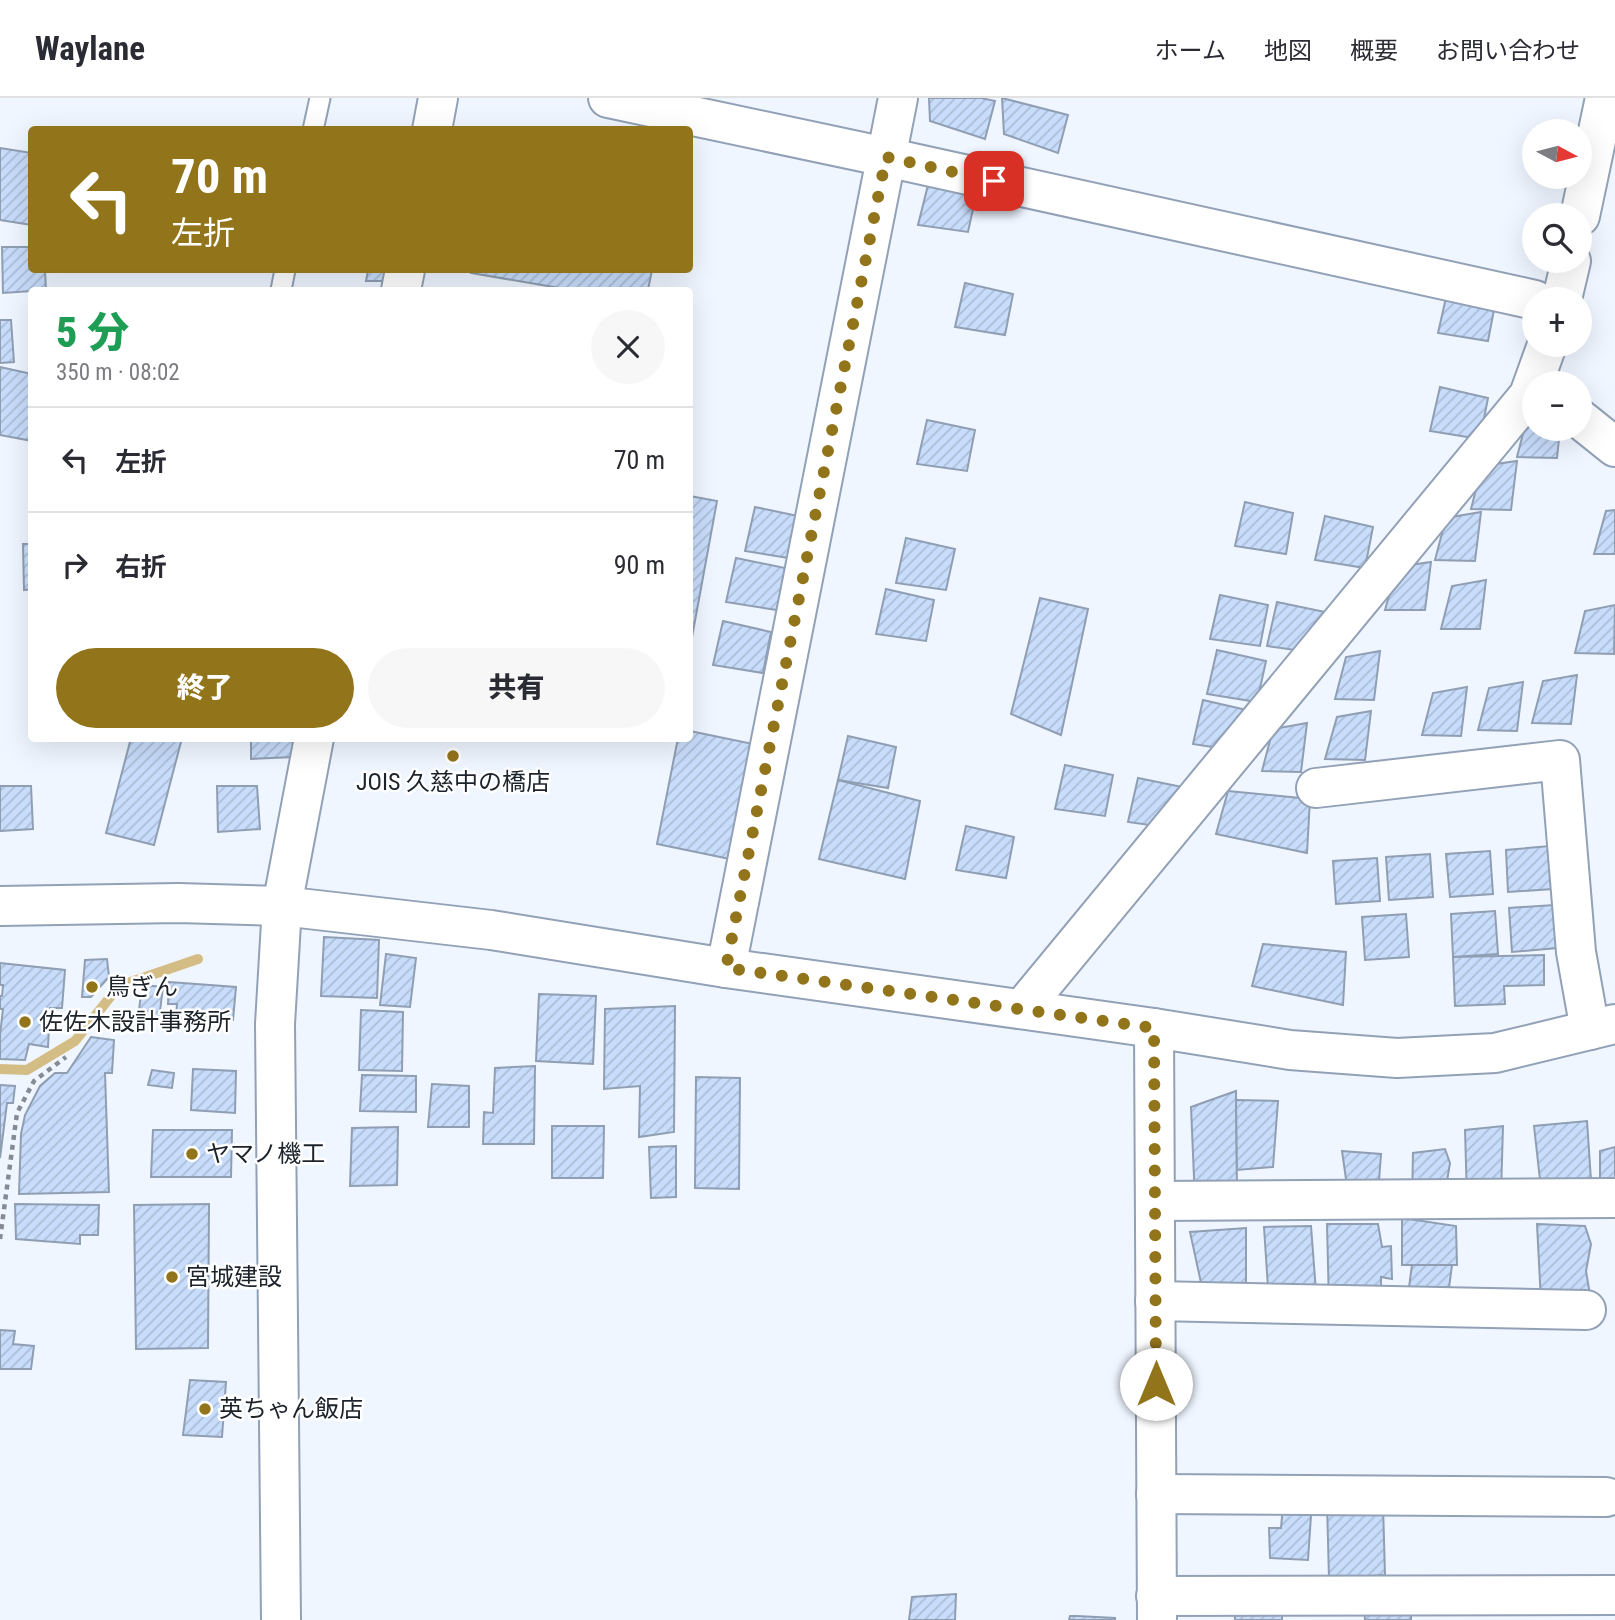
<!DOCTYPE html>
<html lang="ja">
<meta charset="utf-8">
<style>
:root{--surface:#fff;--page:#f7f7f7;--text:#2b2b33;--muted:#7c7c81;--line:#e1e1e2;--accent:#92741b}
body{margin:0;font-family:"Roboto Condensed","Noto Sans JP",sans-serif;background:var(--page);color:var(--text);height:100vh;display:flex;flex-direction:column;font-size:26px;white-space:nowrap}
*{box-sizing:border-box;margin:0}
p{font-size:23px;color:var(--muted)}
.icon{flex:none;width:38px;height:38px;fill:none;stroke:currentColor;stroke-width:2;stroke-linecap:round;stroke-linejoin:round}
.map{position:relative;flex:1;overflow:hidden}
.drawer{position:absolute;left:28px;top:189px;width:665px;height:455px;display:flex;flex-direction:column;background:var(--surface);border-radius:7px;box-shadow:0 7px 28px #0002}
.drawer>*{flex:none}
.hud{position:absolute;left:28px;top:28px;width:665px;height:147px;border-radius:7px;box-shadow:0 7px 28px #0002;background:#92741b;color:#fff;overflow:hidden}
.needle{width:46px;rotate:97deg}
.fabs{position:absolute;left:1522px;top:21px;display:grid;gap:14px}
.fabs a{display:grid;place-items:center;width:70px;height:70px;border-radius:50%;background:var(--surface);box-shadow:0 7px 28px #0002;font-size:35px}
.pin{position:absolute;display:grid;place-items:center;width:60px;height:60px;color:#fff;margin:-30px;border-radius:14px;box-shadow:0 4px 10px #0006}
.me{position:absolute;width:77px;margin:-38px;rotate:0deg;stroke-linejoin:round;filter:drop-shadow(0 0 5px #0008)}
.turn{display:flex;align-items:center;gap:24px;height:147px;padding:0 28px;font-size:32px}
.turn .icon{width:91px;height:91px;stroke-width:2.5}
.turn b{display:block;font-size:49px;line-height:60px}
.round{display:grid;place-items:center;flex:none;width:74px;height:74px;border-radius:37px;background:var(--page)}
.headline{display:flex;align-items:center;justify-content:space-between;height:119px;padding:0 28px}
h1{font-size:42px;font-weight:800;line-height:52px;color:#1e9e55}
.cta{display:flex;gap:14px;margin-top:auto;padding:14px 28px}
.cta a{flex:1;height:80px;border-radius:42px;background:var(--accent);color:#fff;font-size:28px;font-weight:800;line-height:80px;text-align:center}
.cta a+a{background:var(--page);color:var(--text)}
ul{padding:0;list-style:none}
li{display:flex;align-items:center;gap:21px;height:105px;padding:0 28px;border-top:2px solid var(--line)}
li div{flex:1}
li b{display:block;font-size:26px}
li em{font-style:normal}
header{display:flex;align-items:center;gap:42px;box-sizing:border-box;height:98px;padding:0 35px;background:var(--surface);border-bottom:2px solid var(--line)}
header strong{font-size:33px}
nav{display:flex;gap:38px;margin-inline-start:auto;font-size:24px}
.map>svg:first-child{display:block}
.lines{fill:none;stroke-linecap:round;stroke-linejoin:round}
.stream{stroke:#d4bd85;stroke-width:10}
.building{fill:url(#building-hatch);stroke:#8f9eb3;stroke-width:2}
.lane-casing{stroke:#92a1b6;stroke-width:23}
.street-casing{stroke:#92a1b6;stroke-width:42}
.secondary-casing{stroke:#92a1b6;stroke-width:42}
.path{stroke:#858b94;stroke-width:4.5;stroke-dasharray:5 5;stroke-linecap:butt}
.lane{stroke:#fff;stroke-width:19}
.street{stroke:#fff;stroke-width:38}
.secondary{stroke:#fff;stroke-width:38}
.route{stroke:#92741b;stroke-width:12;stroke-dasharray:0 21.6}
.poi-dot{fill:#92741b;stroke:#fff;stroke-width:2.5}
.labels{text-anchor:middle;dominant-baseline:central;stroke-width:5;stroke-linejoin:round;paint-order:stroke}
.poi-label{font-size:24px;fill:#1d232b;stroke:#fff;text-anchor:start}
</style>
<header>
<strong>Waylane</strong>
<nav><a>ホーム</a><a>地図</a><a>概要</a><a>お問い合わせ</a></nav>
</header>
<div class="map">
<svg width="1615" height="1522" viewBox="0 0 1615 1522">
<defs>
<pattern id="building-hatch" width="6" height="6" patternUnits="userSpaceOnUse" patternTransform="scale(1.75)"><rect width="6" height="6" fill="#c8ddfb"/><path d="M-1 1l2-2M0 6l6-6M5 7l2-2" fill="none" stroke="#abbdd7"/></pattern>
</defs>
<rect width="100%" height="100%" fill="#eff6ff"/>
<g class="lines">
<polyline class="stream" points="0,971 27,972 75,943 119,888 198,861"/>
</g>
<g class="building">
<polygon points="929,0 981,0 995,3 985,41 930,23"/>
<polygon points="1002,0 1068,17 1058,55 1004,36"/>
<polygon points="0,50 32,55 32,127 0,122"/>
<polygon points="929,83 977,93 968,134 918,127"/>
<polygon points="2,149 32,149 32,172 45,172 46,192 3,195"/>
<polygon points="368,172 392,172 393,183 366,183"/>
<polygon points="472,172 652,172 648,192 571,192 471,175"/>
<polygon points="965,185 1013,196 1005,237 955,229"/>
<polygon points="1448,191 1496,201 1488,243 1438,235"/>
<polygon points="0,222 11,222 14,264 0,265"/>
<polygon points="0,269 32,276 32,343 0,337"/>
<polygon points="1440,289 1488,300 1480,341 1430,333"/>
<polygon points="1535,315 1535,331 1560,331 1557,360 1517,359 1528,316"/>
<polygon points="927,322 975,332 967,373 917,366"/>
<polygon points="1517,363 1511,412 1471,411 1482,368"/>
<polygon points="690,398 717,403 690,550"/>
<polygon points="1245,404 1293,415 1286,456 1235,448"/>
<polygon points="755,409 803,419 795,461 745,453"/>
<polygon points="1615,412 1615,456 1594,456 1606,413"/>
<polygon points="1481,414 1475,463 1435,462 1446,420"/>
<polygon points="1325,418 1373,429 1365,470 1315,462"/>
<polygon points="906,440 955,451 946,492 896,485"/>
<polygon points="23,446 32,446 32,491 24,492"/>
<polygon points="736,460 785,470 777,512 726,504"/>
<polygon points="1431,464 1425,512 1385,512 1397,469"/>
<polygon points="1486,482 1480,531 1441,531 1452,488"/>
<polygon points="886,491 934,502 926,543 876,536"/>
<polygon points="1220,497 1268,507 1260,548 1210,541"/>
<polygon points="1040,500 1088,511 1061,637 1011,616"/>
<polygon points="1277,504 1325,514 1317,555 1267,548"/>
<polygon points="1615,507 1614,556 1575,555 1585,513"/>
<polygon points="723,523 771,534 763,575 713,567"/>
<polygon points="1217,552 1266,563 1257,604 1207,596"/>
<polygon points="1380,553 1374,602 1335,601 1346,559"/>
<polygon points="1577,577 1571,626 1532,625 1543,583"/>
<polygon points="1523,584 1517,633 1478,632 1489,590"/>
<polygon points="1467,589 1461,638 1422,637 1433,595"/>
<polygon points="1203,602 1251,613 1244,654 1193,646"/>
<polygon points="1371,613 1365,662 1325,661 1337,619"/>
<polygon points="1307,625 1301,674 1262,673 1273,631"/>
<polygon points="690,633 753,646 730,761 657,746 678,640 690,640"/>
<polygon points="848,638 896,649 888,690 838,682"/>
<polygon points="131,640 182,640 154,747 106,735"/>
<polygon points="251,640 292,640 294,659 251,661"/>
<polygon points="1065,667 1113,677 1105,718 1055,711"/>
<polygon points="1138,680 1187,690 1178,731 1128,724"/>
<polygon points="838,682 920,703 905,781 819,761"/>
<polygon points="0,688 31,688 33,731 0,733"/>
<polygon points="217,688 257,688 260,731 218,734"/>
<polygon points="1228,693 1310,701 1307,755 1216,736"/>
<polygon points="966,728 1014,739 1006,780 956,772"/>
<polygon points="1550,748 1553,791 1508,794 1506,752"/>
<polygon points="1490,753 1493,796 1450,799 1446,756"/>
<polygon points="1430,756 1433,799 1389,802 1386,759"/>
<polygon points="1377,760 1380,803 1336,806 1333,763"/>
<polygon points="1554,807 1557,850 1512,854 1509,810"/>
<polygon points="1495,813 1498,856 1453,859 1451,816"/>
<polygon points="1406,816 1409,859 1365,862 1362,819"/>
<polygon points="324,839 379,842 377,900 321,898"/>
<polygon points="1263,846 1346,854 1343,907 1252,888"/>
<polygon points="386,856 416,860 410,909 380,907"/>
<polygon points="1544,857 1544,887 1504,888 1505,906 1455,908 1453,859"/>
<polygon points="107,861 109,879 91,899 82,899 85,862"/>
<polygon points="0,865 65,872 62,910 50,910 48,949 29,946 25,962 0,961 0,937 3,911 0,911 0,898 2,898 3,887 0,887"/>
<polygon points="169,884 236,889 233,922 176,920 177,906 168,906"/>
<polygon points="142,887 163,889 159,921 138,921"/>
<polygon points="539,896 596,898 593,966 536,963"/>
<polygon points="675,908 674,1034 639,1039 640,988 604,991 605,911"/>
<polygon points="361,912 403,914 402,973 359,972"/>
<polygon points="91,939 114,942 112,975 105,975 109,1094 19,1096 21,1036 25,1017 40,988 55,975 67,975"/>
<polygon points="535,968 534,1046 483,1046 484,1014 493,1015 495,970"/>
<polygon points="193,971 236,973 235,1015 191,1012"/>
<polygon points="152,972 174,975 172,990 148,987"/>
<polygon points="362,977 416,978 416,1014 360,1013"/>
<polygon points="696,979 740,980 739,1091 695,1090"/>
<polygon points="432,986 469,988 469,1029 428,1029"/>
<polygon points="0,987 15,988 13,1005 7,1005 0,1060"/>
<polygon points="1236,993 1237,1097 1195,1103 1191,1009"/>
<polygon points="1236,1002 1278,1003 1273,1069 1237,1072"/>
<polygon points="1587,1023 1592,1097 1542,1100 1534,1028"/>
<polygon points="552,1028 604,1028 603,1080 552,1080"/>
<polygon points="1503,1028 1501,1096 1467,1101 1465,1032"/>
<polygon points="398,1029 397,1087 350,1088 352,1030"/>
<polygon points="153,1032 232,1032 231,1079 151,1079"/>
<polygon points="676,1048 676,1099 651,1100 649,1049"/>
<polygon points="1615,1049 1615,1100 1600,1100 1600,1053"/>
<polygon points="1445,1051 1450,1065 1444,1101 1412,1101 1413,1055"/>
<polygon points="1342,1053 1381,1056 1378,1097 1349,1102"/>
<polygon points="15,1106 99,1107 98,1137 80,1137 80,1146 16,1141"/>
<polygon points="209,1106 208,1250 136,1251 134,1107"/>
<polygon points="1402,1120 1456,1128 1457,1167 1402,1167"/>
<polygon points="1327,1126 1378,1126 1382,1149 1391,1148 1392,1181 1381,1179 1381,1202 1329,1207"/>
<polygon points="1537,1126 1585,1128 1591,1146 1586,1173 1592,1209 1541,1204"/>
<polygon points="1311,1128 1317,1207 1269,1205 1264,1129"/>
<polygon points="1246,1130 1246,1188 1203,1194 1190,1134"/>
<polygon points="1412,1167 1452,1167 1447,1205 1407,1204"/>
<polygon points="0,1232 15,1233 13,1246 34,1248 31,1271 0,1271"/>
<polygon points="190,1282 226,1284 222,1339 183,1337"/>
<polygon points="1284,1397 1312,1403 1308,1462 1270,1460 1269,1430 1281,1430"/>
<polygon points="1327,1405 1383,1407 1385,1477 1329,1481"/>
<polygon points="956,1496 955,1522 909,1522 912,1499"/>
<polygon points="1411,1498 1411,1522 1365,1522 1364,1501"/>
<polygon points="1282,1508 1282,1522 1235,1522 1235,1511"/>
<polygon points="1070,1518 1077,1518 1115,1520 1115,1522 1069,1522"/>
</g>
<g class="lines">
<defs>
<g id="lane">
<polyline points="313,32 320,0"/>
<polyline points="281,192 285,172"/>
</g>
<g id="street">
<polyline points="608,0 886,59 1535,202"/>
<polyline points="1580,118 1605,0"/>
<polyline points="1562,201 1571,163"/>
<polyline points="1580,321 1615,349"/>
<polyline points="1316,690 1560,662 1576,854 1590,932"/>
<polyline points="726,870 898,0"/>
<polyline points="1022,911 1529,297 1547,247"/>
<polyline points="1154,930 1157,1522"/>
<polyline points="1156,1103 1615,1100"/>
<polyline points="1155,1203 1586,1212"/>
<polyline points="1156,1396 1606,1399"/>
<polyline points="1156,1498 1615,1497"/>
</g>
<g id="secondary">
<polyline points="432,32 438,0"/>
<polyline points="401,192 405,172"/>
<polyline points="314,640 282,808 491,832 726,870 1154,930 1290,952 1397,960 1495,955 1615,926"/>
<polyline points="0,808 178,805 282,808 275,926 281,1522"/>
</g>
</defs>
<use href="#lane" class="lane-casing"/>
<use href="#street" class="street-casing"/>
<use href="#secondary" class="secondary-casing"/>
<polyline class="path" points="0,1141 17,1015 34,983 66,959"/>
<use href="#lane" class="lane"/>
<use href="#street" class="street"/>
<use href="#secondary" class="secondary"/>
</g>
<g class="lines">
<polyline class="route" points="994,83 886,59 726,870 1154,930 1156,1286"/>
</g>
<g class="poi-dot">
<circle cx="453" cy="658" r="7"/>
<circle cx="92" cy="889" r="7"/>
<circle cx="25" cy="924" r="7"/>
<circle cx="192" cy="1056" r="7"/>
<circle cx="172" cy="1179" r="7"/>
<circle cx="205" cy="1311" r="7"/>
</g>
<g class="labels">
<g class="poi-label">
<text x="453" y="684" text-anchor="middle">JOIS 久慈中の橋店</text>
<text x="106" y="889">鳥ぎん</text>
<text x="39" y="924">佐佐木設計事務所</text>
<text x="206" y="1056">ヤマノ機工</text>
<text x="186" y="1179">宮城建設</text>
<text x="219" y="1311">英ちゃん飯店</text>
</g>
</g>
</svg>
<div class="fabs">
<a><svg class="needle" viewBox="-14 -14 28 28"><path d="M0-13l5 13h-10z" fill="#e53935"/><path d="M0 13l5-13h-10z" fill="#7c7c81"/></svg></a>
<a><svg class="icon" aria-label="search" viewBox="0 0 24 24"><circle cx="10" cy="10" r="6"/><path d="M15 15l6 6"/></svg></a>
<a>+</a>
<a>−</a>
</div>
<div class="pin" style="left:994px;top:83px;background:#d93025"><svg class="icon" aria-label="arrive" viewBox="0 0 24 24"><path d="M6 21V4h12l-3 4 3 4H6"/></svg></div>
<svg class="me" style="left:1156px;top:1286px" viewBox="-20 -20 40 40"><circle r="19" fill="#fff"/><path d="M0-13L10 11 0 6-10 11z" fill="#92741b"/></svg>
<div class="hud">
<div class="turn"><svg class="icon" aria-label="left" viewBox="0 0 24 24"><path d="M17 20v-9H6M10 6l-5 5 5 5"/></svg><div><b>70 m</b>左折</div></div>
</div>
<section class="drawer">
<div class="headline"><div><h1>5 分</h1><p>350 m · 08:02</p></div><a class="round"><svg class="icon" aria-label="close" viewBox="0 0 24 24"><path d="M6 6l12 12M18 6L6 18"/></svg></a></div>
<ul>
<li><svg class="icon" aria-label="left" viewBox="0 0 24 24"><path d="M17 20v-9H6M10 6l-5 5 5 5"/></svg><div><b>左折</b></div><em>70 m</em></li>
<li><svg class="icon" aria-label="right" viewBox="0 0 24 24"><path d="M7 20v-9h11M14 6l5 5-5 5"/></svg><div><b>右折</b></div><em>90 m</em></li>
</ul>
<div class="cta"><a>終了</a><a>共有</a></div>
</section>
</div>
